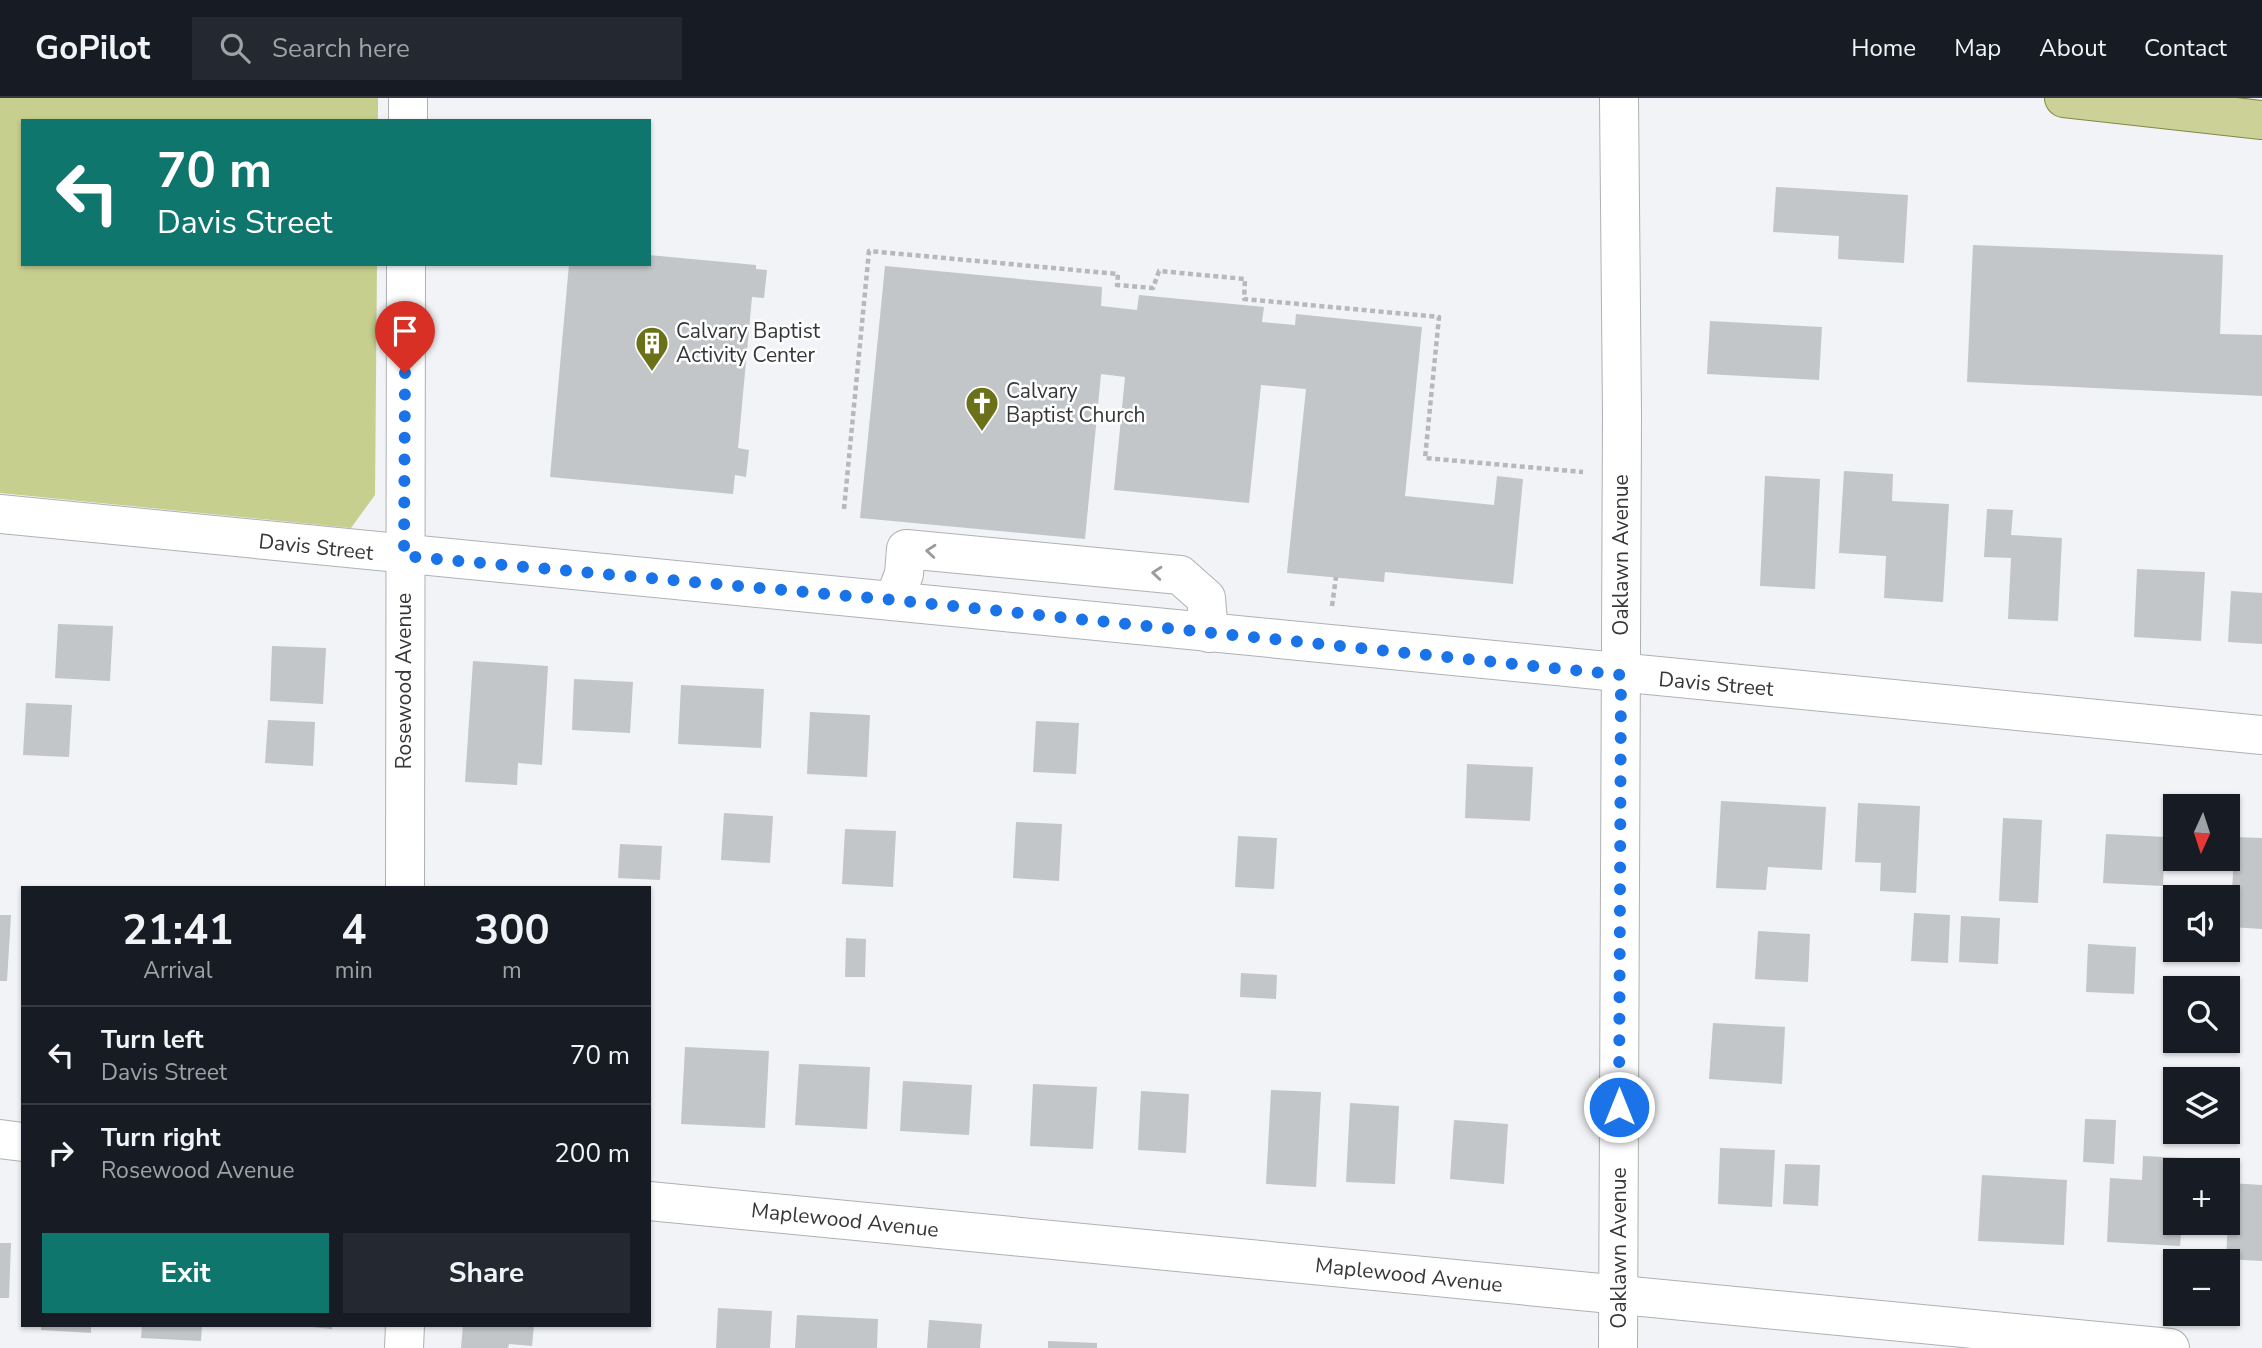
<!DOCTYPE html>
<meta charset="utf-8">
<style>
:root{--surface:#171b24;--page:#242831;--text:#f1f3f6;--muted:#9ea1a6;--line:#363941;--accent:#0f766e}
body{margin:0;font-family:"Nunito Sans",sans-serif;background:var(--page);color:var(--text);height:100vh;display:flex;flex-direction:column;font-size:26px;white-space:nowrap}
*{box-sizing:border-box;margin:0}
p{font-size:23px;color:var(--muted)}
.icon{flex:none;width:38px;height:38px;fill:none;stroke:currentColor;stroke-width:2;stroke-linecap:round;stroke-linejoin:round}
.map{position:relative;flex:1;overflow:hidden}
.sheet{position:absolute;left:21px;top:788px;width:630px;height:441px;display:flex;flex-direction:column;background:var(--surface);border-radius:0px;box-shadow:0 2px 5px #0004}
.sheet>*{flex:none}
.hud{position:absolute;left:21px;top:21px;width:630px;height:147px;border-radius:0px;box-shadow:0 2px 5px #0004;background:#0f766e;color:#fff;overflow:hidden}
.needle{width:46px;rotate:183deg}
.fabs{position:absolute;left:2163px;top:696px;display:grid;gap:14px}
.fabs a{display:grid;place-items:center;width:77px;height:77px;border-radius:0px;background:var(--surface);box-shadow:0 2px 5px #0004;font-size:35px}
.pin{position:absolute;display:grid;place-items:center;width:60px;height:60px;color:#fff;margin:-72px -30px;border-radius:50% 50% 50% 0;rotate:-45deg;box-shadow:0 0 7px #0007}
.pin .icon{rotate:45deg}
.me{position:absolute;width:77px;margin:-38px;rotate:0deg;stroke-linejoin:round;filter:drop-shadow(0 0 5px #0008)}
.turn{display:flex;align-items:center;gap:24px;height:147px;padding:0 21px;font-size:32px}
.turn .icon{width:91px;height:91px;stroke-width:2.5}
.turn b{display:block;font-size:49px;line-height:60px}
.eta{display:flex;justify-content:space-evenly;align-items:center;height:119px;text-align:center}
.eta b{font-size:42px;font-weight:700;line-height:49px}
.cta{display:flex;gap:14px;margin-top:auto;padding:14px 21px}
.cta a{flex:1;height:80px;border-radius:0px;background:var(--accent);color:#fff;font-size:28px;font-weight:700;line-height:80px;text-align:center}
.cta a+a{background:var(--page);color:var(--text)}
ul{padding:0;list-style:none}
li{display:flex;align-items:center;gap:21px;height:98px;padding:0 21px;border-top:2px solid var(--line)}
li div{flex:1}
li b{display:block;font-size:26px}
li em{font-style:normal}
header{display:flex;align-items:center;gap:42px;box-sizing:border-box;height:98px;padding:0 35px;background:var(--surface);border-bottom:2px solid var(--line)}
header strong{font-size:33px}
nav{display:flex;gap:38px;margin-inline-start:auto;font-size:24px}
.search{width:490px;height:63px;background:var(--page);display:flex;align-items:center;gap:18px;box-sizing:border-box;padding:0 24px;border-radius:0px;color:var(--muted);font-size:26px}
.map>svg:first-child{display:block}
.green{fill:#c7cf8f}
.building{fill:#c3c6c8}
.lines{fill:none;stroke-linecap:round;stroke-linejoin:round}
.minor-casing{stroke:#aeb1b3;stroke-width:40}
.major-casing{stroke:#818848;stroke-width:40}
.path{stroke:#b6b8ba;stroke-width:4.5;stroke-dasharray:5 3.5;stroke-linecap:butt}
.minor{stroke:#fff;stroke-width:38}
.major{stroke:#ccd197;stroke-width:38}
.oneway{stroke:#9a9b9c}
.route{stroke:#1a73e8;stroke-width:12;stroke-dasharray:0 21.6}
.labels{text-anchor:middle;dominant-baseline:central;stroke-width:5;stroke-linejoin:round;paint-order:stroke}
.poi-label{font-size:21px;fill:#363738;stroke:#fff;text-anchor:start}
.street-label{font-size:21px;fill:#363738;stroke:#fff}
</style>
<header>
<strong>GoPilot</strong>
<div class="search"><svg class="icon" aria-label="search" viewBox="0 0 24 24"><circle cx="10" cy="10" r="6"/><path d="M15 15l6 6"/></svg>Search here</div>
<nav><a>Home</a><a>Map</a><a>About</a><a>Contact</a></nav>
</header>
<div class="map">
<svg width="2262" height="1250" viewBox="0 0 2262 1250">
<rect width="100%" height="100%" fill="#f1f3f6"/>
<polygon class="green" points="0,0 378,0 378,23 23,23 23,166 377,166 375,397 351,430 0,395"/>
<g class="building">
<polygon points="1776,89 1908,97 1904,165 1838,161 1839,138 1773,134"/>
<polygon points="1973,147 2223,157 2220,236 2262,237 2262,298 1967,284"/>
<polygon points="649,157 756,167 756,171 767,172 764,200 752,199 738,350 749,352 746,379 735,377 733,396 550,379 569,166 649,166"/>
<polygon points="885,168 1102,189 1101,208 1137,212 1139,197 1264,209 1262,224 1295,227 1296,216 1422,229 1405,398 1494,407 1497,378 1523,381 1513,486 1385,474 1384,484 1287,475 1306,291 1261,287 1249,405 1114,392 1125,279 1101,276 1085,441 860,420"/>
<polygon points="1710,223 1822,229 1819,282 1707,276"/>
<polygon points="1844,373 1893,376 1892,403 1949,406 1943,504 1884,500 1886,458 1839,455"/>
<polygon points="1765,378 1820,381 1815,491 1760,488"/>
<polygon points="1987,411 2013,412 2011,437 2062,440 2058,523 2008,521 2011,460 1984,459"/>
<polygon points="2137,471 2205,474 2201,543 2134,539"/>
<polygon points="2231,493 2262,495 2262,546 2228,544"/>
<polygon points="58,526 113,528 110,583 55,580"/>
<polygon points="272,548 326,550 323,606 270,603"/>
<polygon points="473,563 548,568 542,667 518,665 517,687 465,684"/>
<polygon points="574,581 633,584 630,635 572,632"/>
<polygon points="681,587 764,591 761,650 678,646"/>
<polygon points="26,605 72,607 69,659 23,657"/>
<polygon points="810,614 870,617 867,679 807,676"/>
<polygon points="268,622 315,624 313,668 265,665"/>
<polygon points="1036,623 1079,625 1076,676 1033,674"/>
<polygon points="1467,666 1533,669 1530,723 1465,720"/>
<polygon points="1721,703 1826,709 1822,772 1768,769 1766,792 1716,790"/>
<polygon points="1858,705 1920,708 1916,795 1880,793 1881,765 1855,764"/>
<polygon points="724,715 773,718 770,765 721,762"/>
<polygon points="2003,720 2042,722 2038,805 1999,803"/>
<polygon points="1016,724 1062,726 1059,783 1013,780"/>
<polygon points="845,731 896,733 893,789 842,786"/>
<polygon points="2106,736 2165,739 2163,788 2103,785"/>
<polygon points="1238,738 1277,740 1274,791 1235,789"/>
<polygon points="2235,739 2262,740 2262,831 2230,829"/>
<polygon points="620,746 662,748 660,782 618,780"/>
<polygon points="1914,815 1950,817 1948,865 1911,863"/>
<polygon points="0,817 11,817 7,883 0,883"/>
<polygon points="1961,818 2000,820 1998,866 1959,864"/>
<polygon points="1758,833 1810,836 1808,884 1755,881"/>
<polygon points="846,840 866,841 865,879 845,879"/>
<polygon points="2088,846 2136,849 2134,896 2086,894"/>
<polygon points="1241,875 1277,877 1276,901 1240,899"/>
<polygon points="1713,925 1785,929 1782,986 1709,981"/>
<polygon points="685,949 769,953 765,1030 681,1026"/>
<polygon points="799,966 870,969 867,1031 795,1027"/>
<polygon points="903,983 972,987 969,1037 900,1033"/>
<polygon points="1033,986 1097,989 1093,1051 1030,1048"/>
<polygon points="1271,992 1321,994 1316,1089 1266,1086"/>
<polygon points="1141,993 1189,996 1186,1055 1138,1052"/>
<polygon points="1350,1005 1399,1008 1395,1086 1346,1084"/>
<polygon points="2085,1021 2116,1022 2114,1066 2083,1064"/>
<polygon points="1454,1022 1508,1026 1504,1086 1450,1081"/>
<polygon points="1720,1050 1775,1052 1772,1109 1718,1106"/>
<polygon points="2143,1058 2185,1060 2184,1073 2175,1073 2175,1125 2182,1125 2180,1148 2107,1144 2110,1080 2142,1082"/>
<polygon points="1785,1066 1820,1067 1818,1108 1783,1106"/>
<polygon points="1982,1077 2067,1082 2064,1147 1978,1143"/>
<polygon points="2230,1085 2262,1087 2262,1163 2226,1161"/>
<polygon points="0,1145 11,1145 9,1200 0,1200"/>
<polygon points="718,1210 772,1213 770,1250 716,1250"/>
<polygon points="797,1217 878,1221 877,1250 795,1250"/>
<polygon points="929,1222 982,1226 980,1250 927,1250"/>
<polygon points="41,1227 91,1227 91,1235 41,1232"/>
<polygon points="142,1227 202,1227 201,1243 141,1240"/>
<polygon points="291,1227 332,1227 332,1231"/>
<polygon points="463,1227 534,1227 532,1248 509,1246 508,1250 461,1250"/>
<polygon points="1048,1243 1097,1245 1097,1250 1048,1250"/>
</g>
<g class="lines">
<defs>
<g id="minor">
<polyline points="408,0 408,23"/>
<polyline points="0,416 2262,637"/>
<polyline points="894,502 904,476 906,451 1180,477 1206,500 1209,535"/>
<polyline points="405,789 406,166"/>
<polyline points="0,1041 23,1044"/>
<polyline points="649,1103 2170,1250"/>
<polyline points="404,1250 405,1227"/>
<polyline points="1618,1250 1622,317 1619,0"/>
</g>
<polyline id="major" points="2064,0 2262,22"/>
</defs>
<use href="#minor" class="minor-casing"/>
<use href="#major" class="major-casing"/>
<g class="path">
<polyline points="844,411 869,153 1118,176 1117,187 1153,190 1159,173 1245,181 1244,201 1439,219 1425,360 1583,374"/>
<polyline points="1332,508 1336,479"/>
</g>
<use href="#minor" class="minor"/>
<use href="#major" class="major"/>
</g>
<defs><path id="oneway-chevron" d="M-2-3.5L2.5 0L-2 3.5" fill="none" stroke-width="1.6" stroke-linecap="round" stroke-linejoin="round" transform="scale(1.75)"/></defs>
<g class="oneway">
<use href="#oneway-chevron" transform="translate(931 453) rotate(-175)"/>
<use href="#oneway-chevron" transform="translate(1157 475) rotate(-175)"/>
</g>
<g class="lines">
<polyline class="route" points="405,275 404,458 894,502 1621,577 1619,1009"/>
</g>
<defs>
<symbol id="building-pin" viewBox="-11 -11 22 30"><path d="M0 17L-7.5 6A9.5 9.5 0 1 1 7.5 6Z" fill="#6b7119" stroke="#fff"/><path d="M-4-6H4V6H1V3H-1V6H-4ZM-2.5-4.3h1.7v1.8h-1.7ZM.8-4.3h1.7v1.8H.8ZM-2.5-1h1.7V.8h-1.7ZM.8-1h1.7V.8H.8Z" fill="#fff"/></symbol>
<symbol id="church-pin" viewBox="-11 -11 22 30"><path d="M0 17L-7.5 6A9.5 9.5 0 1 1 7.5 6Z" fill="#6b7119" stroke="#fff"/><path d="M-1.2-6h2.4v3.5h3.3v2.4h-3.3V6h-2.4V-.1h-3.3v-2.4h3.3Z" fill="#fff"/></symbol>
</defs>
<g fill-rule="evenodd">
<use href="#building-pin" x="633" y="226" width="38" height="52"/>
<use href="#church-pin" x="963" y="286" width="38" height="52"/>
</g>
<g class="labels">
<g class="poi-label">
<text x="676" y="233">Calvary Baptist<tspan x="676" dy="24">Activity Center</tspan></text>
<text x="1006" y="293">Calvary<tspan x="1006" dy="24">Baptist Church</tspan></text>
</g>
<g class="street-label">
<text transform="translate(316 449) rotate(6)">Davis Street</text>
<text transform="translate(1621 457) rotate(-90)">Oaklawn Avenue</text>
<text transform="translate(404 583) rotate(-90)">Rosewood Avenue</text>
<text transform="translate(1716 586) rotate(5)">Davis Street</text>
<text transform="translate(845 1122) rotate(6)">Maplewood Avenue</text>
<text transform="translate(1619 1150) rotate(-90)">Oaklawn Avenue</text>
<text transform="translate(1409 1177) rotate(6)">Maplewood Avenue</text>
</g>
</g>
</svg>
<div class="fabs">
<a><svg class="needle" viewBox="-14 -14 28 28"><path d="M0-13l5 13h-10z" fill="#e53935"/><path d="M0 13l5-13h-10z" fill="#9ea1a6"/></svg></a>
<a><svg class="icon" aria-label="sound" viewBox="0 0 24 24"><path d="M4 9h4l5-4v14l-5-4H4zM17 9q2 3 0 6"/></svg></a>
<a><svg class="icon" aria-label="search" viewBox="0 0 24 24"><circle cx="10" cy="10" r="6"/><path d="M15 15l6 6"/></svg></a>
<a><svg class="icon" aria-label="layers" viewBox="0 0 24 24"><path d="M12 4l9 5-9 5-9-5zM3 14l9 5 9-5"/></svg></a>
<a>+</a>
<a>−</a>
</div>
<div class="pin" style="left:405px;top:275px;background:#d93025"><svg class="icon" aria-label="arrive" viewBox="0 0 24 24"><path d="M6 21V4h12l-3 4 3 4H6"/></svg></div>
<svg class="me" style="left:1619px;top:1009px" viewBox="-20 -20 40 40"><circle r="17" fill="#1a73e8" stroke="#fff" stroke-width="3"/><path d="M0-11L8 9 0 5-8 9z" fill="#fff"/></svg>
<div class="hud">
<div class="turn"><svg class="icon" aria-label="left" viewBox="0 0 24 24"><path d="M17 20v-9H6M10 6l-5 5 5 5"/></svg><div><b>70 m</b>Davis Street</div></div>
</div>
<section class="sheet">
<div class="eta">
<div><b>21:41</b><p>Arrival</p></div>
<div><b>4</b><p>min</p></div>
<div><b>300</b><p>m</p></div>
</div>
<ul>
<li><svg class="icon" aria-label="left" viewBox="0 0 24 24"><path d="M17 20v-9H6M10 6l-5 5 5 5"/></svg><div><b>Turn left</b><p>Davis Street</p></div><em>70 m</em></li>
<li><svg class="icon" aria-label="right" viewBox="0 0 24 24"><path d="M7 20v-9h11M14 6l5 5-5 5"/></svg><div><b>Turn right</b><p>Rosewood Avenue</p></div><em>200 m</em></li>
</ul>
<div class="cta"><a>Exit</a><a>Share</a></div>
</section>
</div>
